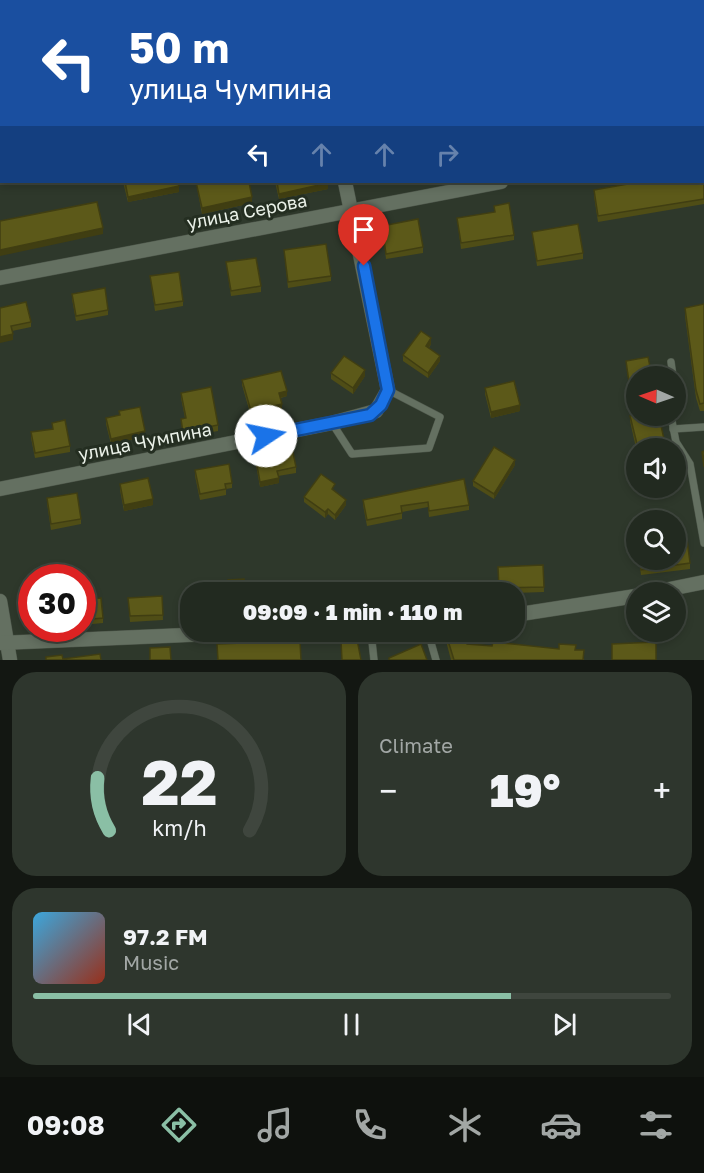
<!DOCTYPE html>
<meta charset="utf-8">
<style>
body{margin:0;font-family:"Golos Text",sans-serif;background:#2e362d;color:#f1f3f6;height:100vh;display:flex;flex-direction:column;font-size:22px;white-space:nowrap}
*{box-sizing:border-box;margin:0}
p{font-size:20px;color:#a2a7a5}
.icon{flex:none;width:33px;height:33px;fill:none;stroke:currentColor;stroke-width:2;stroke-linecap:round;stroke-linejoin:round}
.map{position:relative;height:660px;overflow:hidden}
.sheet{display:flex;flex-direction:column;gap:12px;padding:12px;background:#131712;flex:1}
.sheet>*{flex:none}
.hud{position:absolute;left:0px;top:0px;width:705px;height:183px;box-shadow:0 3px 9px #0003,0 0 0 2px #3f463e;background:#1a4fa0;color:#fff;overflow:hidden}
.needle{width:39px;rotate:272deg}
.buttons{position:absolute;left:626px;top:366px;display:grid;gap:12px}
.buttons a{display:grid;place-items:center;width:60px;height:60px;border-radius:50%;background:#222a20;box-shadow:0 3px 9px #0003,0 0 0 2px #3f463e;font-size:30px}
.speed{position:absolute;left:18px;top:564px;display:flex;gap:12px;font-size:30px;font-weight:700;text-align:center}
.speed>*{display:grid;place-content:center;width:78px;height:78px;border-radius:50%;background:#222a20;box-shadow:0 3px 9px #0003,0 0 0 2px #3f463e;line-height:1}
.speed .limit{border:9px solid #d22;background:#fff;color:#111}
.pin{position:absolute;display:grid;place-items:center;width:51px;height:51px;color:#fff;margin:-62px -26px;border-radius:50% 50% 50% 0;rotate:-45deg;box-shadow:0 0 6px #0007}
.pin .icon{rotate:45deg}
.me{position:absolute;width:66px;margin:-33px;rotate:79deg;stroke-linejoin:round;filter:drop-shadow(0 0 4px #0008)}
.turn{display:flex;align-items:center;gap:21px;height:126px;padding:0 30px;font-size:27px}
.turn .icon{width:78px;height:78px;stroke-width:2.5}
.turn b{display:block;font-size:42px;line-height:51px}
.lanes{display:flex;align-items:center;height:57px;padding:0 30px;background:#0003;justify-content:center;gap:30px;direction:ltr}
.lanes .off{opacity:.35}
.big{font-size:45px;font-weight:800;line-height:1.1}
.sheet .card{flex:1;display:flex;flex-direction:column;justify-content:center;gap:9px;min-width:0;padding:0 21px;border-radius:24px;background:#2e362d}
.sheet .dial{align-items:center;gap:0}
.dial svg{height:156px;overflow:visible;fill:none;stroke:#3f463e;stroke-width:7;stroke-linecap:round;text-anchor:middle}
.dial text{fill:#f1f3f6;stroke:none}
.song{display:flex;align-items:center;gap:18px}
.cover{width:72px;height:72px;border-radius:9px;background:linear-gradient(135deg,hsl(200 70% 55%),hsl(10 70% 35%))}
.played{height:6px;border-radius:3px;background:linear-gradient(90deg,#8abfa5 75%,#3f463e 75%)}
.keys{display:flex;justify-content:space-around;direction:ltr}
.heat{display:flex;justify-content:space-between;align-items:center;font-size:33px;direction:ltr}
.sheet .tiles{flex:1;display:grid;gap:12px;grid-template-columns:1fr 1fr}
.card:last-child{grid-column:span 2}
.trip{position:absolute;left:180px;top:582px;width:345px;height:60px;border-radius:24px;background:#222a20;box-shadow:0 3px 9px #0003,0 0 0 2px #3f463e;font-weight:800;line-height:60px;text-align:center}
.menu{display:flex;height:96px;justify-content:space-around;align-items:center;background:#0e110d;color:#a2a7a5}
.menu .icon{width:42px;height:42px}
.menu .active{color:#8abfa5}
.menu b{font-size:27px;color:#f1f3f6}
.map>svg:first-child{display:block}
</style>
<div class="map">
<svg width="704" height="660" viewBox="0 0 704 660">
<rect width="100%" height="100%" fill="#2e382b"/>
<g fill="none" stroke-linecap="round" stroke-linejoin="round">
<g stroke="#4d564a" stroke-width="8">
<g id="service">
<path d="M671 362 673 376"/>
<path d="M671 416 676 442 690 464 704 543"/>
<path d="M332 423 352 454 429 448 440 417 388 390"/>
<path d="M673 429 704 427"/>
<path d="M371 632 374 660"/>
<path d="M428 632 436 660"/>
</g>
</g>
<g stroke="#4d564a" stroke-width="15">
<g id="minor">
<path d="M312 0 313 2"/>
<path d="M0 278 501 182"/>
<path d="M0 489 332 423 376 411 388 390 345 182"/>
<path d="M655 592 704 582"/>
<path d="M0 601 10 660"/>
<path d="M514 615 636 596"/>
<path d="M0 643 257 632"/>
</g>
</g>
<use href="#service" stroke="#647061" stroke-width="7"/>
<use href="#minor" stroke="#647061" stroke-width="14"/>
</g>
<g fill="#4f4d16">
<path d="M704 169V204L598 222 594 196V190Z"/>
<path d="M123 182H178L179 192 128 202Z"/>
<path d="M196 182H249L252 203 202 214Z"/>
<path d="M275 182H328V189L279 199Z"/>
<path d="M494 206 514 235V240L461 249 457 218 494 212Z"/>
<path d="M382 226 423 247V253L386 259Z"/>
<path d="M532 232 583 253V259L537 266Z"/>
<path d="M284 250 331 276V281L288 288Z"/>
<path d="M226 262 261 286V292L231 296Z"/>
<path d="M150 276 183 301V306L155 311Z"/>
<path d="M72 294 108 310V315L76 321 72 299Z"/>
<path d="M704 304V411H700L696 398 685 316V308Z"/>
<path d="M0 308 31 322V327L12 331 13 340Z"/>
<path d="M431 344 429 348 440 361 428 378 403 361V355Z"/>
<path d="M626 361 636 376V386L629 387Z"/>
<path d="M331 373 365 376 353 394 331 379Z"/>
<path d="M242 380 287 396 281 398 282 409 251 416 242 385Z"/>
<path d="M485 388 520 411 491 418 485 394Z"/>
<path d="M181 393 218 425V431L183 437 181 419 185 418 181 398Z"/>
<path d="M119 411 145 437 111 444 106 424V418L119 415Z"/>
<path d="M630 416 665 448H636L630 421Z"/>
<path d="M52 423 70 446V452L35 458 31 438V432L52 429Z"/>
<path d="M272 452 296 467V473L278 476 279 483 260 487 256 465V460L272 456Z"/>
<path d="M515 465 494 499 473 486V481Z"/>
<path d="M195 470 232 483V488L226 489V495L200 500 195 476Z"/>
<path d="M464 479 469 505V510L429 517 428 507 402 512V519L367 526 363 505V500Z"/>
<path d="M120 484 153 505 124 511 120 490Z"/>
<path d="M335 490 334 491 346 505 335 520 328 514 325 518 304 502V497Z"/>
<path d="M47 498 81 519V524L51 530 47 503Z"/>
<path d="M639 560H675L690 563V569L641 575Z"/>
<path d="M543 565 544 592 514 593V592H499L498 567Z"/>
<path d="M162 596 163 620 130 622 128 598Z"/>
<path d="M82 600 103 618V623L82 625Z"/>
<path d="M446 634 467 644 584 650V660H451L446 641Z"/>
</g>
<g fill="#403e12">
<path d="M328 183V189L279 199V194Z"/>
<path d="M179 186V192L128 202V197Z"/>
<path d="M252 197V203L202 214V208Z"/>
<path d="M103 228V234L0 256V250Z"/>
<path d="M13 334V340L0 343V337Z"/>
<path d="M431 338V344L426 352V346Z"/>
<path d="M440 356V361L428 378V373Z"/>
<path d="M365 370V376L353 394V388Z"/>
<path d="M287 391V396L279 398V393Z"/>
<path d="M282 404V409L251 416V411Z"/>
<path d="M520 405V411L491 418V412Z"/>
<path d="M145 431V437L111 444V439Z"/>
<path d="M665 444V448H647Z"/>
<path d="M515 460V465L494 499V494Z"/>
<path d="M279 478V483L260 487V482Z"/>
<path d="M153 499V505L124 511V505Z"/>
<path d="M346 500V505L335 520V515Z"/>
<path d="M328 509V514L325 518V512Z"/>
</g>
<g fill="#5c5919" stroke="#403e12" stroke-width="1.5">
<rect x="344" y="0" width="27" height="2"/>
<path d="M0 78 2 86V101L0 102Z"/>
<path d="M704 169V199L598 216 594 190 639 182H704Z"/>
<path d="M125 182H178L179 186 128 197Z"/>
<path d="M196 182H249L252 197 202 208Z"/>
<path d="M277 182H328V183L279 194Z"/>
<path d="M97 202 103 228 0 250V221Z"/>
<path d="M509 203 514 235 461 243 457 218 495 212 494 206Z"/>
<path d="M418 219 423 247 386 254 382 226Z"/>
<path d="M578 224 583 253 537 261 532 232Z"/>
<path d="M326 244 331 276 288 282 284 250Z"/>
<path d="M256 258 261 286 231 291 226 262Z"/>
<path d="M179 272 183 301 155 305 150 276Z"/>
<path d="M105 288 108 310 76 316 72 294Z"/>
<path d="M26 302 31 322 11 326 13 334 0 337V308Z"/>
<path d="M704 304V403L700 404 696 390 685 308Z"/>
<path d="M421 331 431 338 426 346 440 356 428 373 403 355Z"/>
<path d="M344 356 365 370 353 388 331 373Z"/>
<path d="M648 357 652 376H636V381L629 382 626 361Z"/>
<path d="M281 371 287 391 279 393 282 404 251 411 242 380Z"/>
<path d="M514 381 520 405 491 412 485 388Z"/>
<path d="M211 387 218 425 183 432 181 419 186 418 181 393Z"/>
<path d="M140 407 145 431 111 439 106 418 120 415 119 411Z"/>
<path d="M636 414V416H659L665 444 647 448H638L630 416Z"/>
<path d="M65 420 70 446 35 453 31 432 53 429 52 423Z"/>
<path d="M494 447 515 460 494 494 473 481Z"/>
<path d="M292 448 296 467 277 471 279 478 260 482 256 460 273 456 272 452Z"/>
<path d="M704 451V467L702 452Z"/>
<path d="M229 464 232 483 225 484 226 489 200 494 195 470Z"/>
<path d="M321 474 335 484 332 489 346 500 335 515 328 509 325 512 304 497Z"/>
<path d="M148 478 153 499 124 505 120 484Z"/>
<path d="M464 479 469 505 429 511 428 502 401 506 402 513 367 520 363 500Z"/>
<path d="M77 493 81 519 51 524 47 498Z"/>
<path d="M687 539 690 563 641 570 640 560H675V541Z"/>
<path d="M543 565 544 587 499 588 498 567Z"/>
<path d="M244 579 245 588 292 583 293 592H229L228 580Z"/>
<path d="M162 596 163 615 130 616 128 598Z"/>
<path d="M101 598 103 618 82 620V600Z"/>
<path d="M450 632H463L467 644 492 646 493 642 559 649V644L576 645 575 650H584L583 660H454L446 634Z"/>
<path d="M357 639 361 660H342L341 641Z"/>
<path d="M300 641 301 660H218L217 644Z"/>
<path d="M656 642V660H612V644Z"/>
<path d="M421 644 427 660H389V658Z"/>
<path d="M170 647 171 660H150V648Z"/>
<path d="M100 654 101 660H46V657L62 655 63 659Z"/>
</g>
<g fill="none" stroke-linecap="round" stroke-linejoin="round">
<g stroke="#114b97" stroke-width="15">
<path id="route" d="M266 436 370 415 381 405 388 390 364 266"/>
</g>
<use href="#route" stroke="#1a73e8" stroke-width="10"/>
</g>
<g text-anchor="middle" stroke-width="6" stroke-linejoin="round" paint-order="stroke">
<g font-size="18" fill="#eaf1e8" stroke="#242e21">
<text transform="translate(247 212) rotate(-11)" y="6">улица Серова</text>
<text transform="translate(145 442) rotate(-11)" y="6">улица Чумпина</text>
</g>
</g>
</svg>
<div class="buttons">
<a><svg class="needle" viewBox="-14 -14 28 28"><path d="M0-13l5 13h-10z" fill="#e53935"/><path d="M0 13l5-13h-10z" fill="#a2a7a5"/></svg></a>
<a><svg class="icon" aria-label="sound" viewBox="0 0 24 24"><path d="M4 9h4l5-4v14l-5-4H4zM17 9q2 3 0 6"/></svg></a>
<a><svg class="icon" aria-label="search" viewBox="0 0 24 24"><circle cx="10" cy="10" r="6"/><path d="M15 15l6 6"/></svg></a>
<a><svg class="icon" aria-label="layers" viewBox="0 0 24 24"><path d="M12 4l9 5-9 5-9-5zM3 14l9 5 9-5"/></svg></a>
</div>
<div class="speed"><div class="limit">30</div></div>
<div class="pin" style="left:364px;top:266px;background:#d93025"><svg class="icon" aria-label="arrive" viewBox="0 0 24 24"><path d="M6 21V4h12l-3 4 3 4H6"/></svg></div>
<svg class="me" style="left:266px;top:436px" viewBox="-20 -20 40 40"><circle r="19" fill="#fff"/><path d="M0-13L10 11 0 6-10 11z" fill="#1a73e8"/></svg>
<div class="trip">09:09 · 1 min · 110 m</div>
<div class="hud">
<div class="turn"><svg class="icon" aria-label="left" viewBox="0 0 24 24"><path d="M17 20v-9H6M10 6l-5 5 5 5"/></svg><div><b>50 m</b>улица Чумпина</div></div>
<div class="lanes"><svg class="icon" aria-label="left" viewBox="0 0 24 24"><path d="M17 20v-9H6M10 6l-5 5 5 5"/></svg><svg class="icon off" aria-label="ahead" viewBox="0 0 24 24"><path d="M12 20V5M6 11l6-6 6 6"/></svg><svg class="icon off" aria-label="ahead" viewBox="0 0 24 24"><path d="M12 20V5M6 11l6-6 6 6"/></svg><svg class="icon off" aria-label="right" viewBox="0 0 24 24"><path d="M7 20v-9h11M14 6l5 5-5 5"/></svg></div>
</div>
</div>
<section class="sheet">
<div class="tiles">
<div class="card dial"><svg viewBox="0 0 100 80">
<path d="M14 69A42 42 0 1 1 86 69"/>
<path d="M14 69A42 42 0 0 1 8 42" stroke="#8abfa5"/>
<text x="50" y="56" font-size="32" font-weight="700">22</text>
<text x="50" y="72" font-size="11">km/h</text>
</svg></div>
<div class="card"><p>Climate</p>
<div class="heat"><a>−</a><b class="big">19°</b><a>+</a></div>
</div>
<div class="card">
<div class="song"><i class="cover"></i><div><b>97.2 FM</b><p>Music</p></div></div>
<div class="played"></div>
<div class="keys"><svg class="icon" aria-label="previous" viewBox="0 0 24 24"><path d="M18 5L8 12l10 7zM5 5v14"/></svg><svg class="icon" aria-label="pause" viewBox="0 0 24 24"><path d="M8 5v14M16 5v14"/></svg><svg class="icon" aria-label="next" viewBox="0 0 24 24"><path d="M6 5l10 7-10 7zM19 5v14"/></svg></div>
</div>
</div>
</section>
<nav class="menu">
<b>09:08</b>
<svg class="icon active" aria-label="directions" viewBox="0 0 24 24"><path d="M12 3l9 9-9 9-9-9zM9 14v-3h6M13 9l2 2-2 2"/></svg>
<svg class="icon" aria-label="music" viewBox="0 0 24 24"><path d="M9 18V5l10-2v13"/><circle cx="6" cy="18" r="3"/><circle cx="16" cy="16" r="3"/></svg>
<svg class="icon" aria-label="phone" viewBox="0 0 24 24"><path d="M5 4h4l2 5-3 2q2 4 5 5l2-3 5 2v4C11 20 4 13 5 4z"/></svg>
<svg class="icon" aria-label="climate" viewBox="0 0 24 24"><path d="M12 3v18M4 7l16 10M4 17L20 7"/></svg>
<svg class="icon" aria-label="car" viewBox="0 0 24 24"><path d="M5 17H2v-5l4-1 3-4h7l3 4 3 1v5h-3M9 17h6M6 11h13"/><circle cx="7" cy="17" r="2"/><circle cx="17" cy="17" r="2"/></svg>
<svg class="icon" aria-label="filters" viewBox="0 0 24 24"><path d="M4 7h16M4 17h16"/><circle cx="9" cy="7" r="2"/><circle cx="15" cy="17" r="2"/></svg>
</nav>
